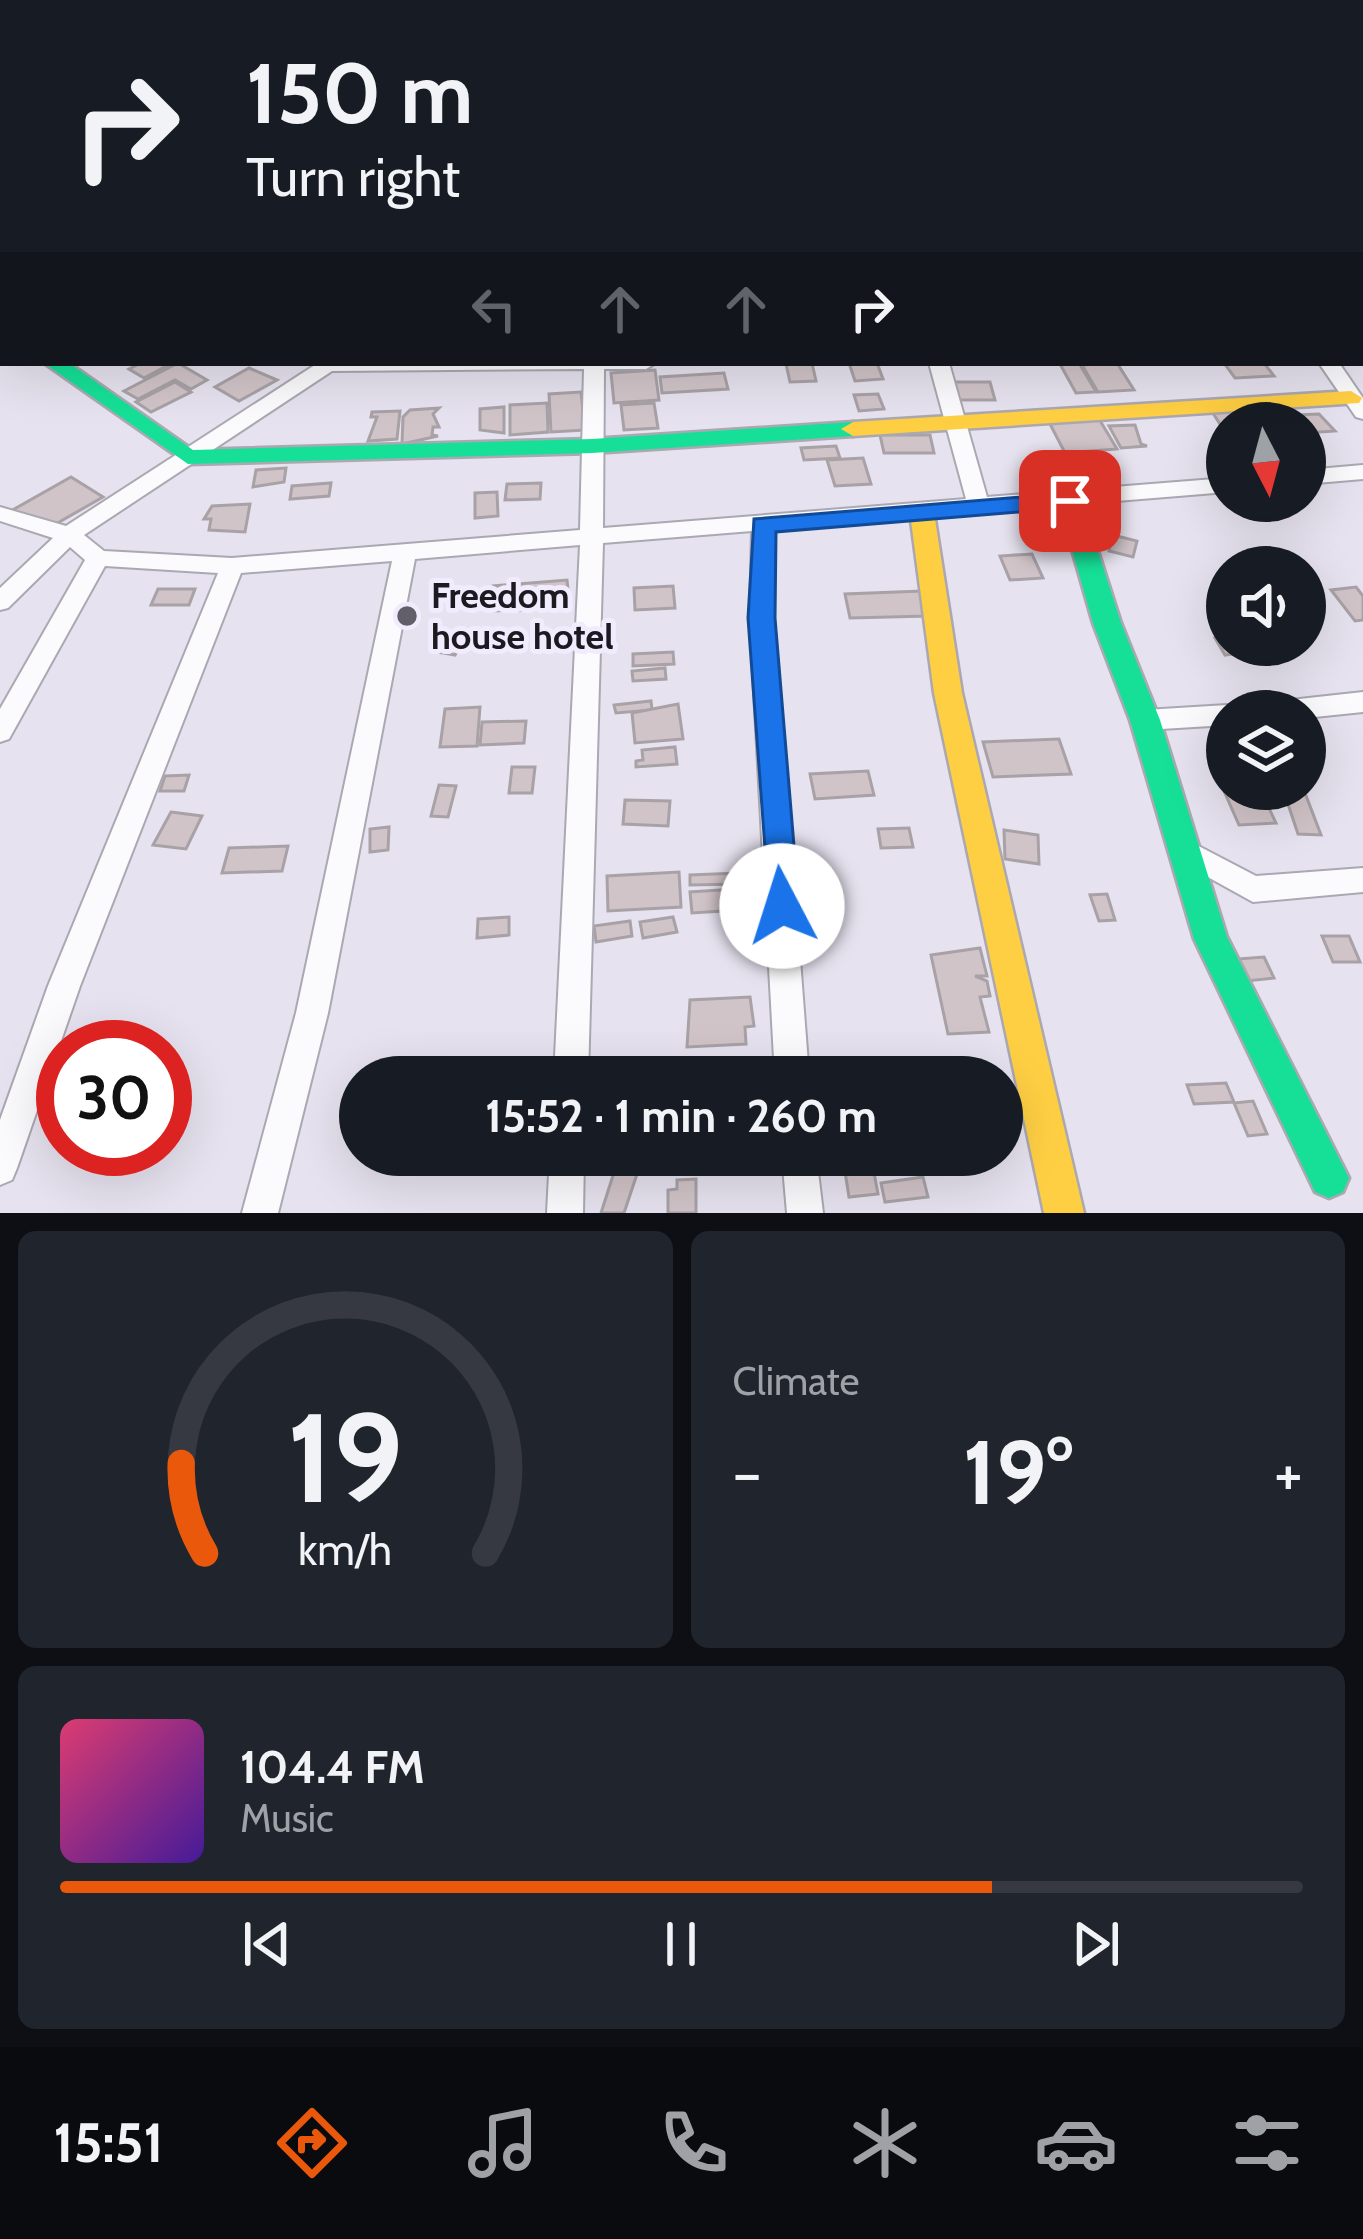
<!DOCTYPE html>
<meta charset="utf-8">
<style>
body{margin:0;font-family:Cabin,sans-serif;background:#20242c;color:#f1f3f6;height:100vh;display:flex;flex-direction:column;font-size:45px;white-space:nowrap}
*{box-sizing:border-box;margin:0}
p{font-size:39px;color:#9ea1a6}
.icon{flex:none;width:66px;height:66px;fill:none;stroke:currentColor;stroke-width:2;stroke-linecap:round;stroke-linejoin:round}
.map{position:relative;height:1213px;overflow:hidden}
.drawer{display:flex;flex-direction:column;gap:18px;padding:18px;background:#0d0f14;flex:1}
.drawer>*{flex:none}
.top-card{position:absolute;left:0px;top:0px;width:1365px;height:366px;box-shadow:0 12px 48px #0002;background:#171b24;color:#f1f3f6;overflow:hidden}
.needle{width:78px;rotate:174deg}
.buttons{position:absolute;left:1206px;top:402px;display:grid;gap:24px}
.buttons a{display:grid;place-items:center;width:120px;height:120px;border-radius:50%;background:#171b24;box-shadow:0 12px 48px #0002;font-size:60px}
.speed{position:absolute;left:36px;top:1020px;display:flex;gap:24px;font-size:60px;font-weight:700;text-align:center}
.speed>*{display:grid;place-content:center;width:156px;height:156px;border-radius:50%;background:#171b24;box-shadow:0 12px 48px #0002;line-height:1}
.speed .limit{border:18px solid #d22;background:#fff;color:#111}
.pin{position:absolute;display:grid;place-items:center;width:102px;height:102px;color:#fff;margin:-51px;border-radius:24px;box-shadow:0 6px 18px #0006}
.me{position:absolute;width:132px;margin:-66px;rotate:355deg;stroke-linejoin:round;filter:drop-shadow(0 0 9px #0008)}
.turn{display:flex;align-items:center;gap:42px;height:252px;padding:0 48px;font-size:54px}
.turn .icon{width:156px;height:156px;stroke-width:2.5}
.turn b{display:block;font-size:84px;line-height:102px}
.lanes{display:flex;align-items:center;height:114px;padding:0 48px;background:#0003;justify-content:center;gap:60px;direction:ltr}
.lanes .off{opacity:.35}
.big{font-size:90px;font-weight:800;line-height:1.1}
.drawer .tile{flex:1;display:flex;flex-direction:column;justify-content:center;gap:18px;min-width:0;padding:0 42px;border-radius:18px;background:#20242c}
.drawer .dial{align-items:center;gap:0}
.dial svg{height:312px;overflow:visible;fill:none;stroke:#363941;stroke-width:7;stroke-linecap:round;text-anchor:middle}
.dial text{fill:#f1f3f6;stroke:none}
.song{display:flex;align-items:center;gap:36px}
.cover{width:144px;height:144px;border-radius:18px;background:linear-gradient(135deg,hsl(340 70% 55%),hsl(260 70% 35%))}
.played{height:12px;border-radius:6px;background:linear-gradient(90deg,#ea580c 75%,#363941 75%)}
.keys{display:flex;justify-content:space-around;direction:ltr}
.heat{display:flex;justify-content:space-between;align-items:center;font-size:66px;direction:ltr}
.drawer .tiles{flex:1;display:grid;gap:18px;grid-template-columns:1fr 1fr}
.tile:last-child{grid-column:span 2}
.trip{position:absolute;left:339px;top:1056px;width:684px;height:120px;border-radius:60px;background:#171b24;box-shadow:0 12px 48px #0002;font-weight:800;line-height:120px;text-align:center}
.tabs{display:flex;height:192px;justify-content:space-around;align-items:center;background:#090b0e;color:#9ea1a6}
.tabs .icon{width:84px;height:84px}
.tabs .active{color:#ea580c}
.tabs b{font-size:54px;color:#f1f3f6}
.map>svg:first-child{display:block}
</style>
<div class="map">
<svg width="1363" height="1213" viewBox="0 0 1363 1213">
<rect width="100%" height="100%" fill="#e6e2ef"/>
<g fill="#d1c4c8" stroke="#a8a2a7" stroke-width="3">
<path d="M141 363H172L144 378 129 369Z"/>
<path d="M178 363 207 380 191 389 175 380 138 399 124 391Z"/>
<path d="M812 363 816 381 790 382 786 364Z"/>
<path d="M849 363H877L883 379 855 381Z"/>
<path d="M1079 363 1096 392 1076 393 1060 364Z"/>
<path d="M1117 363 1134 390 1098 392 1082 365Z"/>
<path d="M1224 363H1264L1274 376 1235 378Z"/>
<path d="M249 368 277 380 239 401 215 387Z"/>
<path d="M655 370 659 400 614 403 611 373Z"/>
<path d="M724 373 728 389 662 393 660 377Z"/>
<path d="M175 382 191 392 151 412 136 402Z"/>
<path d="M954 382H990L995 400H959Z"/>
<path d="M581 392 585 430 551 432 549 394Z"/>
<path d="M878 394 884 409 859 411 854 395Z"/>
<path d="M547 403 548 432 510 435V405Z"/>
<path d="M654 403 658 428 624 430 621 405Z"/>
<path d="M1283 406 1295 423H1227V435L1211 410Z"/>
<path d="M504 407V433L480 430V409Z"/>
<path d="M439 408 433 414 439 427H433L432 435 438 436 402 444 403 417 410 410Z"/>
<path d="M400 411 397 439 368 441 377 417H371L372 412Z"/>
<path d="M1319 414 1335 431 1306 433 1305 423 1293 415Z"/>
<path d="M1099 419 1117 449 1065 453 1049 422Z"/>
<path d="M1135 425 1141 444 1147 446 1121 448 1109 426Z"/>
<path d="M880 435H930L934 453H884Z"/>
<path d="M836 446 840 458 804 460 801 448Z"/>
<path d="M1096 453 1105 470 1114 480 1082 482 1068 455Z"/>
<path d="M863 458 871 484 835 486 827 460Z"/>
<path d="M286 468 284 482 253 487 256 470Z"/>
<path d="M71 477 103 497 40 533 9 512Z"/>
<path d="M331 483 329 496 290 499 292 486Z"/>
<path d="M541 483 540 499 505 500 507 484Z"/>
<path d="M497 492 498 516 475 518V493Z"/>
<path d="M250 504 245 532 209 530 211 519H204L212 506Z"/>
<path d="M1061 532 1069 548 1042 550 1034 534Z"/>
<path d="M1113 535 1137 541 1133 557 1109 551Z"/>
<path d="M1032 554 1043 578 1010 580 1000 556Z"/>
<path d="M567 580 570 608 492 611 493 586Z"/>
<path d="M673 586 675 608 635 610 634 588Z"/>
<path d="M1356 587 1363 596V620L1355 621 1331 590Z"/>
<path d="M158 589H195L189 605H151Z"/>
<path d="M922 591 928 616 850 618 845 594Z"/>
<path d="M448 634 465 638 455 655 437 652Z"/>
<path d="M1227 637V645H1257L1260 650 1225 655 1215 638Z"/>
<path d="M673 652 674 664 633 666V654Z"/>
<path d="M665 668 666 679 633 681 632 671Z"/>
<path d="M651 701 652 710 616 713 614 705Z"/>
<path d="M678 704 683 739 635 743 632 713Z"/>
<path d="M480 707 477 746 440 747 445 709Z"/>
<path d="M526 721 524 743 480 745 482 722Z"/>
<path d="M1059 739 1071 774 993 777 983 742Z"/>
<path d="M675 747 677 764 636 767V761L643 760 642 750Z"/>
<path d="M512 767H535L532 793H509Z"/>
<path d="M868 771 874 795 815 799 810 774Z"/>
<path d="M189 775 184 791H160L165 776Z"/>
<path d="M439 785 456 786 448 817 431 816Z"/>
<path d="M1260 789 1276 823 1239 825 1224 791Z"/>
<path d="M1284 792 1305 793 1321 835 1298 834Z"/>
<path d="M625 800 670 801 668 826 623 824Z"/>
<path d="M171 812 202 816 186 849 153 845Z"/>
<path d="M389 827 388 850 370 852V829Z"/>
<path d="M909 828 913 847 881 848 878 829Z"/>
<path d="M1004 830 1038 835 1039 864 1005 859Z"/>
<path d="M288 846 282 871 222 873 229 848Z"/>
<path d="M679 872 681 907 608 911 607 876Z"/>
<path d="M739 873 740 884 690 885V875Z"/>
<path d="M735 889 738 910 692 913 690 892Z"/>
<path d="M1107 894 1115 920 1099 921 1090 895Z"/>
<path d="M509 917V935L477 938 478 919Z"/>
<path d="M673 917 677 932 643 938 640 922Z"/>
<path d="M630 921 632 936 596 942 594 926Z"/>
<path d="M1322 936H1349L1360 962H1333Z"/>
<path d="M980 948 987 976H975L987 981 990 996 980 997 989 1032 948 1034 931 955Z"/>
<path d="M1264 957 1274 978 1247 981 1237 959Z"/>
<path d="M750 997 754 1026 745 1027 746 1044 687 1047 690 1000Z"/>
<path d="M1226 1083 1234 1102 1194 1104 1187 1085Z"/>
<path d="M1253 1101 1267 1134 1248 1136 1234 1103Z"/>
<path d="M871 1157 878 1194 849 1197 843 1159Z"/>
<path d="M617 1163 639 1168 624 1213H601Z"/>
<path d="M923 1177 928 1197 885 1202 881 1183Z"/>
<path d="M696 1179V1213H668V1190L677 1189V1180Z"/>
</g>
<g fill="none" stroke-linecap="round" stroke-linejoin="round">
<g stroke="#aba8b2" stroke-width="4">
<g id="street">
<path d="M218 0H236L239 3H221Z"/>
<path d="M409 0H428L431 3H412Z"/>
<path d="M621 0H642L645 3H624Z"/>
<path d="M834 0H846L847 3H835Z"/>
<path d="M965 0H1061L962 3Z"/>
<path d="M1091 0H1103L1105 3H1093Z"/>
<path d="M1175 0H1188L1190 3H1177Z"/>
<path d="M1266 0H1279L1281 3H1268Z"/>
<path d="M0 73 3 74V82L0 81Z"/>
<rect x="1362" y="98" width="1" height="9"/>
<rect x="1362" y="220" width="1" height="11"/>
<rect x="1362" y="245" width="1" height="10"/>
<path d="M0 311 3 312V325L0 324Z"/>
<path d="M318 363H656L646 369H604L603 528 966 499 929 363H949L987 497 1227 478V492L774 529V618L809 1077H775L750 618 752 531 603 543 588 1077H554L580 545 415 559 328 1013 278 1213H242L296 1013 392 561 241 573 80 986 17 1168 12 1180 0 1185V1120L48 986 218 573 105 566 9 739 0 742V709L85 560 70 547 8 608 0 610V588L53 538 0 521V507L66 526ZM584 369 580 530 232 558 104 551 84 535 332 371Z"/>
<path d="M1319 363H1339L1363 398V419L1356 417Z"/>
<path d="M1363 465V479L1305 484V470Z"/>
<path d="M1363 692V712L1305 718V711H1268L1272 704 1281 701Z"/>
<path d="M1227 705 1238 711H1227V725L1145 730 1136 727 1132 720 1136 713 1145 710Z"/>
<path d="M1187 840 1256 876 1363 868V892L1253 902 1177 860 1173 852 1177 844Z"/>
<path d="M550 1155H584L583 1213H547Z"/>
<path d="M782 1155H816L823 1213H787Z"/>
</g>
</g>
<g stroke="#aba8b2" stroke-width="5">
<g id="fast">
<path d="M44 363H69L193 450 592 439 853 422 865 429 853 436 592 453 188 464Z"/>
<path d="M1070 493 1082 501 1121 623 1160 720 1227 937 1349 1178 1343 1192 1329 1198 1315 1192 1194 939 1130 720 1093 623 1058 501Z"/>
</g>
</g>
<g stroke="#aba8b2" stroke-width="5">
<g id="slow">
<path d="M1351 391 1362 398 1359 403 853 436 841 429 853 422Z"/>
<path d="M922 505 934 513 962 693 1084 1213H1044L934 693 910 513Z"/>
</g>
</g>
<g stroke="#aba8b2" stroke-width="5">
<rect id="jam" x="1362" y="60" width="1" height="10"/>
</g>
<use href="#street" fill="#fbfbfd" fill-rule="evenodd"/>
<use href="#fast" fill="#16e098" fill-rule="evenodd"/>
<use href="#slow" fill="#ffcf43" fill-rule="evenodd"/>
<use href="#jam" fill="#f24e42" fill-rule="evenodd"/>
</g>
<path fill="#1a73e8" stroke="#114b97" stroke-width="3" d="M1070 493 1082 501 1079 507 776 532 775 618 799 906 794 916 782 921 770 916 748 618 754 519Z"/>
<circle fill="#635f69" stroke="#f1ebfe" stroke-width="4.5" cx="407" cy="616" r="12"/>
<g text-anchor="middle" stroke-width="10" stroke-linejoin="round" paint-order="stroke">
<g font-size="36" font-weight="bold" fill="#1c1921" stroke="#f1ebfe" text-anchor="start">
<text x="431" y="608">Freedom<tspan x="431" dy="41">house hotel</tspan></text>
</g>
</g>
</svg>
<div class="buttons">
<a><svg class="needle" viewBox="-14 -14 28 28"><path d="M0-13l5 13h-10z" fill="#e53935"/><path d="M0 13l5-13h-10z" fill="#9ea1a6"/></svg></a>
<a><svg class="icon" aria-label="sound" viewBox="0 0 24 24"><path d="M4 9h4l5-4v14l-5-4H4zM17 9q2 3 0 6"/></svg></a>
<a><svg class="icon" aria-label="layers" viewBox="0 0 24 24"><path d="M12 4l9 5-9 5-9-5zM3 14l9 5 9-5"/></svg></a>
</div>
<div class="speed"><div class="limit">30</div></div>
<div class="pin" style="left:1070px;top:501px;background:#d93025"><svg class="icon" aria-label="arrive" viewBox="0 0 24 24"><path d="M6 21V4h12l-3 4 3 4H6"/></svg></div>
<svg class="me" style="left:782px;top:906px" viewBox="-20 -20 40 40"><circle r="19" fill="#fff"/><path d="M0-13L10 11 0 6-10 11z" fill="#1a73e8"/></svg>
<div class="trip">15:52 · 1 min · 260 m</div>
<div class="top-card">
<div class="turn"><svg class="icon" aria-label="right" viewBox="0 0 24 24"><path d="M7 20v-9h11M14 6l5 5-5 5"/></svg><div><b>150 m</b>Turn right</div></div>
<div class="lanes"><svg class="icon off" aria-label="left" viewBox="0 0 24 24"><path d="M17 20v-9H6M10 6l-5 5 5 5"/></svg><svg class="icon off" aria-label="ahead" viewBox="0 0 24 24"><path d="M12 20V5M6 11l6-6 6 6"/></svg><svg class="icon off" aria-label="ahead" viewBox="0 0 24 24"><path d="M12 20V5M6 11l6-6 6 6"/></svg><svg class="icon" aria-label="right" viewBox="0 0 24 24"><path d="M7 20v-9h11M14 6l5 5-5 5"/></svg></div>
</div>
</div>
<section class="drawer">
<div class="tiles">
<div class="tile dial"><svg viewBox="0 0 100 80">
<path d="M14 69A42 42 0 1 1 86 69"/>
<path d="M14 69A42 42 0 0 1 8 46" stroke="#ea580c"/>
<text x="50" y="56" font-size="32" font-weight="700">19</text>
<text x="50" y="72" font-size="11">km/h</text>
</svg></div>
<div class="tile"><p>Climate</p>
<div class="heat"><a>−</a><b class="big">19°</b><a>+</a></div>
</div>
<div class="tile">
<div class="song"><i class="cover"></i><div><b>104.4 FM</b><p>Music</p></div></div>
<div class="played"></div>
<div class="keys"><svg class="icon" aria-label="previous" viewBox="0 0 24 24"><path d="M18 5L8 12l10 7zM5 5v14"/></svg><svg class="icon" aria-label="pause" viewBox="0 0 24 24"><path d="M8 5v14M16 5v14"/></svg><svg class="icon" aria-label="next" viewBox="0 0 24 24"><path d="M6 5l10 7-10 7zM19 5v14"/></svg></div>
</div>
</div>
</section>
<nav class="tabs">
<b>15:51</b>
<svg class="icon active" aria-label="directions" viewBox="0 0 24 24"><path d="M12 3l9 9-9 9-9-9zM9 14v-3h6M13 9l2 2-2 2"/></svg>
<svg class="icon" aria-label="music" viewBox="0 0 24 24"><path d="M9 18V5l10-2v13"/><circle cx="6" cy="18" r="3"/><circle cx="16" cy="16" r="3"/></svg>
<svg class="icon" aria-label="phone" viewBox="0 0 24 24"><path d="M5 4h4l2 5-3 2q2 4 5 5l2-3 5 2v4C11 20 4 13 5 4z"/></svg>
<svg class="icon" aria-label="climate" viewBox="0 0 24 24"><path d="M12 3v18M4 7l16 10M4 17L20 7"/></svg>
<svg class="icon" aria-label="car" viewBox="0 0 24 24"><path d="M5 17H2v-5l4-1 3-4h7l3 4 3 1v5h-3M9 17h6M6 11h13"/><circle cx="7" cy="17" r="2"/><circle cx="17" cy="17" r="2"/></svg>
<svg class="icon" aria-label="filters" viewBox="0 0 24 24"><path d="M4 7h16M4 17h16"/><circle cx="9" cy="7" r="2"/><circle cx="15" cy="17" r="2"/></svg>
</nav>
